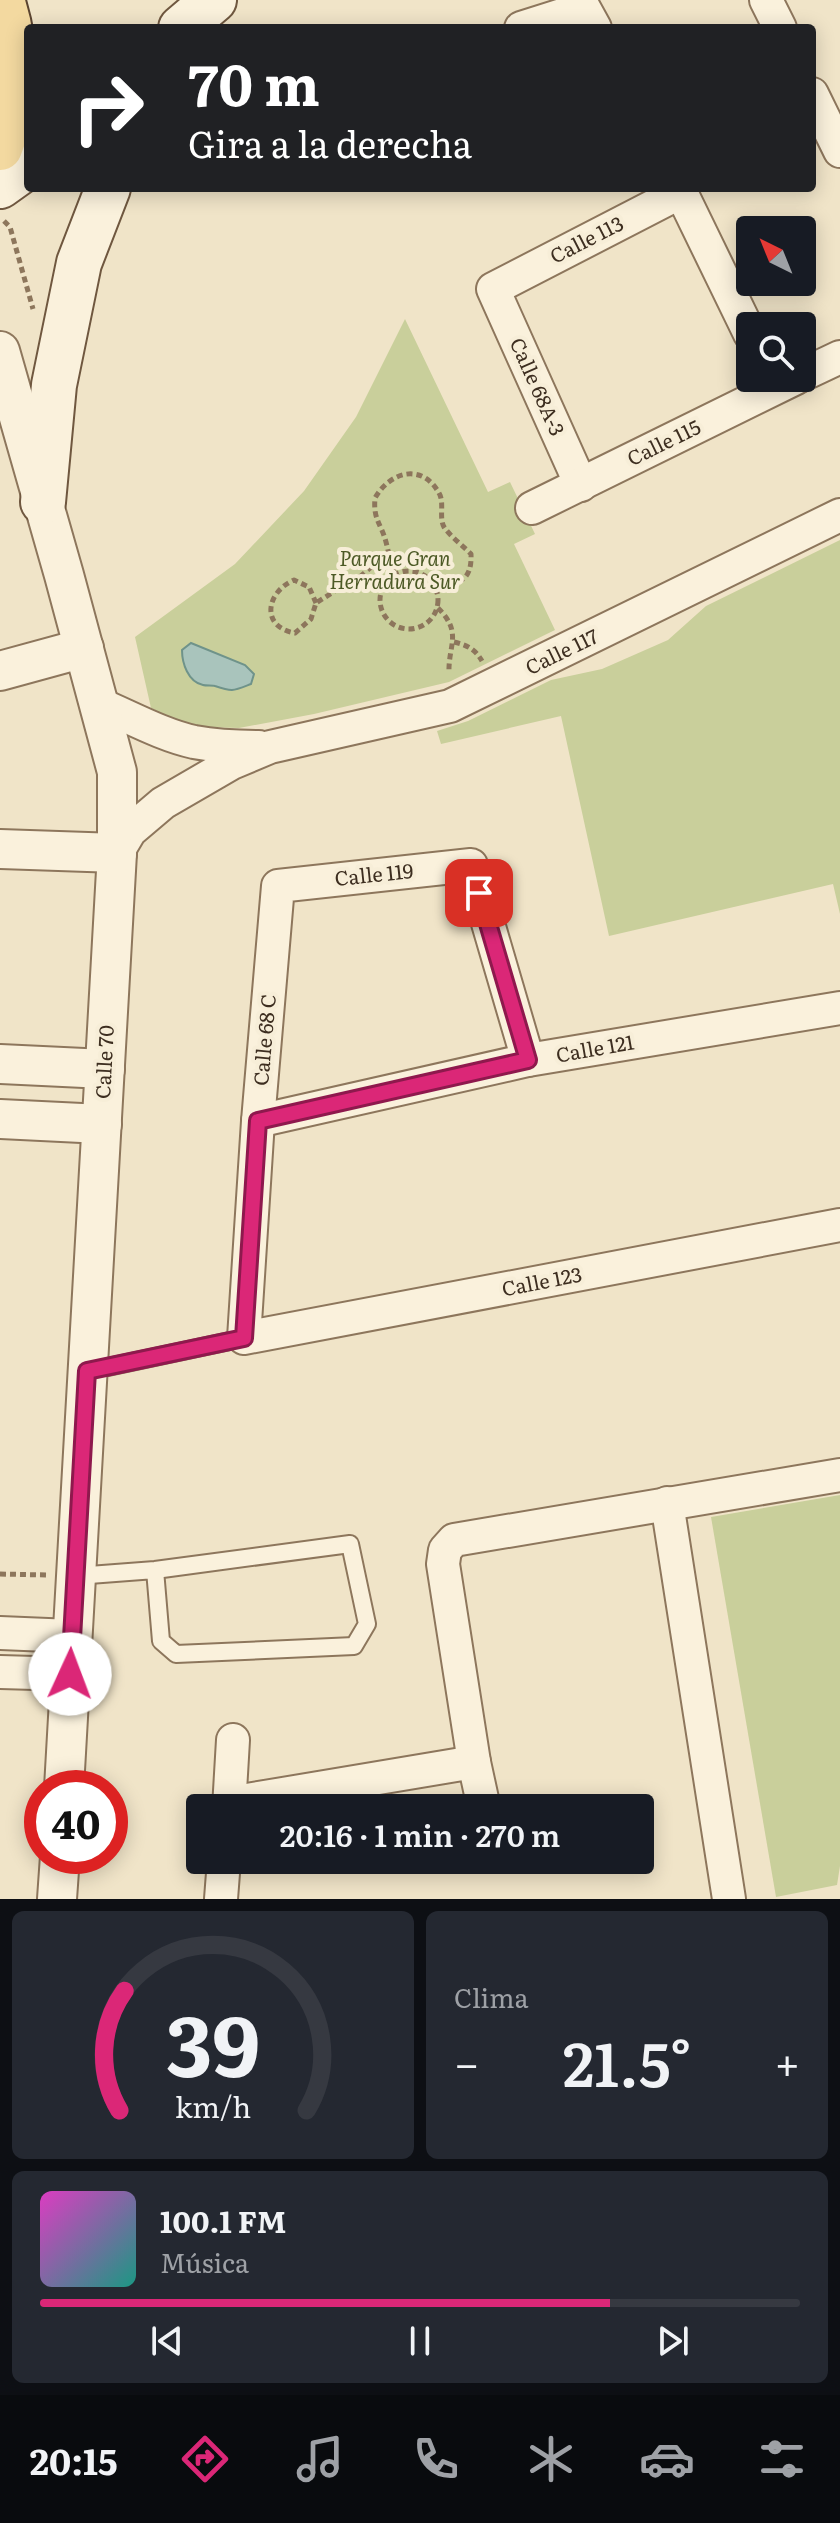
<!DOCTYPE html>
<html lang="es">
<meta charset="utf-8">
<style>
body{margin:0;font-family:Literata,serif;background:#242831;color:#f1f3f6;height:100vh;display:flex;flex-direction:column;font-size:30px;white-space:nowrap}
*{box-sizing:border-box;margin:0}
p{font-size:26px;color:#9ea1a6}
.icon{flex:none;width:44px;height:44px;fill:none;stroke:currentColor;stroke-width:2;stroke-linecap:round;stroke-linejoin:round}
.map{position:relative;height:1899px;overflow:hidden}
.details{display:flex;flex-direction:column;gap:12px;padding:12px;background:#0d0f14;flex:1}
.details>*{flex:none}
.hud{position:absolute;left:24px;top:24px;width:792px;height:168px;border-radius:8px;box-shadow:0 4px 20px #0003;background:#202124;color:#fff;overflow:hidden}
.needle{width:52px;rotate:317deg}
.fabs{position:absolute;left:736px;top:216px;display:grid;gap:16px}
.fabs a{display:grid;place-items:center;width:80px;height:80px;border-radius:8px;background:#171b24;box-shadow:0 4px 20px #0003;font-size:40px}
.speed{position:absolute;left:24px;top:1770px;display:flex;gap:16px;font-size:40px;font-weight:700;text-align:center}
.speed>*{display:grid;place-content:center;width:104px;height:104px;border-radius:50%;background:#171b24;box-shadow:0 4px 20px #0003;line-height:1}
.speed .limit{border:12px solid #d22;background:#fff;color:#111}
.pin{position:absolute;display:grid;place-items:center;width:68px;height:68px;color:#fff;margin:-34px;border-radius:16px;box-shadow:0 4px 12px #0006}
.me{position:absolute;width:88px;margin:-44px;rotate:2deg;stroke-linejoin:round;filter:drop-shadow(0 0 6px #0008)}
.turn{display:flex;align-items:center;gap:28px;height:168px;padding:0 32px;font-size:36px}
.turn .icon{width:104px;height:104px;stroke-width:2.5}
.turn b{display:block;font-size:56px;line-height:68px}
.big{font-size:60px;font-weight:600;line-height:1.1}
.details .widget{flex:1;display:flex;flex-direction:column;justify-content:center;gap:12px;min-width:0;padding:0 28px;border-radius:12px;background:#242831}
.details .dial{align-items:center;gap:0}
.dial svg{height:208px;overflow:visible;fill:none;stroke:#363941;stroke-width:7;stroke-linecap:round;text-anchor:middle}
.dial text{fill:#f1f3f6;stroke:none}
.song{display:flex;align-items:center;gap:24px}
.cover{width:96px;height:96px;border-radius:12px;background:linear-gradient(135deg,hsl(310 70% 55%),hsl(170 70% 35%))}
.played{height:8px;border-radius:4px;background:linear-gradient(90deg,#db2777 75%,#363941 75%)}
.keys{display:flex;justify-content:space-around;direction:ltr}
.heat{display:flex;justify-content:space-between;align-items:center;font-size:44px;direction:ltr}
.details .tiles{flex:1;display:grid;gap:12px;grid-template-columns:1fr 1fr}
.widget:last-child{grid-column:span 2}
.trip{position:absolute;left:186px;top:1794px;width:468px;height:80px;border-radius:8px;background:#171b24;box-shadow:0 4px 20px #0003;font-weight:600;line-height:80px;text-align:center}
.menu{display:flex;height:128px;justify-content:space-around;align-items:center;background:#090b0e;color:#9ea1a6}
.menu .icon{width:56px;height:56px}
.menu .selected{color:#db2777}
.menu b{font-size:36px;color:#f1f3f6}
.map>svg:first-child{display:block}
</style>
<div class="map">
<svg width="840" height="1899" viewBox="0 0 840 1899">
<rect width="100%" height="100%" fill="#f0e4c8"/>
<g fill="#c9cf9b">
<path d="M405 319 488 492 510 482 535 534 514 544 555 630 449 682 314 714 239 728 203 727 179 722 151 708 135 637 235 564 304 491 356 417Z"/>
<path d="M840 540V914L833 884 609 936 561 716 441 744 437 731 468 721 551 680 602 669 668 640 706 606Z"/>
<path d="M840 1495V1866L837 1885 776 1897 711 1517Z"/>
</g>
<path fill="#a9c4bc" stroke="#6f938a" stroke-width="2" d="M191 643 245 665 254 674 251 684C233 691 233 692 215 686 213 685 206 686 203 685 188 682 182 663 182 650Z"/>
<g fill="none" stroke-linecap="round" stroke-linejoin="round">
<g stroke="#8d765c" stroke-width="20">
<g id="service">
<path d="M89 1371 244 1338"/>
<path d="M76 1576 155 1570 350 1544 367 1624 354 1646 176 1654 161 1641 155 1570"/>
</g>
</g>
<g stroke="#8d765c" stroke-width="36">
<g id="minor">
<path d="M766 0 780 28"/>
<path d="M521 28 584 8 595 28"/>
<path d="M812 94 840 151"/>
<path d="M679 188 750 334"/>
<path d="M802 375 840 357"/>
<path d="M581 485 493 289 681 192"/>
<path d="M532 508 796 378"/>
<path d="M99 704C130 717 162 735 194 742 216 746 237 747 259 747"/>
<path d="M117 853 130 831 163 803 232 763 270 747 450 706 840 515"/>
<path d="M528 1060 471 865 278 886 258 1121 244 1338 840 1225"/>
<path d="M258 1121 528 1060 840 1008"/>
<path d="M667 1503 729 1899"/>
<path d="M0 1633 72 1636"/>
<path d="M0 1672 70 1674"/>
<path d="M229 1803 474 1762"/>
<path d="M229 1808 233 1740"/>
<path d="M484 1808 474 1762 443 1564 445 1550 454 1540 840 1475"/>
<path d="M221 1899 224 1860"/>
</g>
</g>
<g stroke="#8d765c" stroke-width="42">
<g id="tertiary">
<path d="M0 351 64 575 117 772V853L64 1788"/>
<path d="M0 671 84 648"/>
<path d="M0 849 117 853"/>
<path d="M0 1064 105 1069"/>
<path d="M0 1119 102 1124"/>
<path d="M57 1899 60 1856"/>
</g>
</g>
<g stroke="#6f573f" stroke-width="48">
<g id="secondary">
<path d="M181 28 214 0"/>
<path d="M0 186 28 166"/>
<path d="M43 502 54 385 79 263 108 188"/>
</g>
</g>
<g stroke="#5b4430" stroke-width="48">
<path id="primary" d="M0 148C18 102 18 47 2 0"/>
</g>
<g stroke="#8d765c" stroke-width="5" stroke-dasharray="6 4" stroke-linecap="butt">
<path d="M4 221 10 227 33 309"/>
<circle cx="409" cy="600" r="29"/>
<path d="M395 574C390 563 389 553 386 542 381 523 373 520 375 498 391 470 424 463 440 495 444 505 439 518 444 527 450 536 463 546 471 554 472 582 459 582 436 589"/>
<path d="M316 603 309 587 294 580C266 592 260 627 295 633L311 619 316 603 338 589 354 582 370 568 388 560"/>
<path d="M438 608C463 633 448 645 449 673"/>
<path d="M454 642C467 645 475 649 482 661"/>
<path d="M0 1574 47 1575"/>
</g>
<use href="#service" stroke="#faf1dc" stroke-width="16"/>
<use href="#minor" stroke="#faf1dc" stroke-width="32"/>
<use href="#tertiary" stroke="#faf1dc" stroke-width="38"/>
<use href="#secondary" stroke="#faf1dc" stroke-width="44"/>
<use href="#primary" stroke="#f3d9a0" stroke-width="44"/>
</g>
<g fill="none" stroke-linecap="round" stroke-linejoin="round">
<g stroke="#8e194d" stroke-width="20">
<path id="route" d="M70 1674 87 1371 244 1338 258 1121 528 1060 479 893"/>
</g>
<use href="#route" stroke="#db2777" stroke-width="14"/>
</g>
<g text-anchor="middle" stroke-width="8" stroke-linejoin="round" paint-order="stroke">
<g font-size="20" fill="#3d2e20" stroke="#f7eed8">
<text transform="translate(587 240) rotate(-27)" y="7">Calle 113</text>
<text transform="translate(537 387) rotate(66)" y="7">Calle 68A-3</text>
<text transform="translate(664 443) rotate(-26)" y="7">Calle 115</text>
<text transform="translate(562 652) rotate(-26)" y="7">Calle 117</text>
<text transform="translate(374 875) rotate(-6)" y="7">Calle 119</text>
<text transform="translate(265 1040) rotate(-85)" y="7">Calle 68 C</text>
<text transform="translate(595 1049) rotate(-10)" y="7">Calle 121</text>
<text transform="translate(105 1062) rotate(-87)" y="7">Calle 70</text>
<text transform="translate(542 1282) rotate(-11)" y="7">Calle 123</text>
</g>
<g font-size="20" font-style="italic" fill="#4d5a26" stroke="#f7eed8">
<text x="395" y="566">Parque Gran<tspan x="395" dy="23">Herradura Sur</tspan></text>
</g>
</g>
</svg>
<div class="fabs">
<a><svg class="needle" viewBox="-14 -14 28 28"><path d="M0-13l5 13h-10z" fill="#e53935"/><path d="M0 13l5-13h-10z" fill="#9ea1a6"/></svg></a>
<a><svg class="icon" aria-label="search" viewBox="0 0 24 24"><circle cx="10" cy="10" r="6"/><path d="M15 15l6 6"/></svg></a>
</div>
<div class="speed"><div class="limit">40</div></div>
<div class="pin" style="left:479px;top:893px;background:#d93025"><svg class="icon" aria-label="arrive" viewBox="0 0 24 24"><path d="M6 21V4h12l-3 4 3 4H6"/></svg></div>
<svg class="me" style="left:70px;top:1674px" viewBox="-20 -20 40 40"><circle r="19" fill="#fff"/><path d="M0-13L10 11 0 6-10 11z" fill="#db2777"/></svg>
<div class="trip">20:16 · 1 min · 270 m</div>
<div class="hud">
<div class="turn"><svg class="icon" aria-label="right" viewBox="0 0 24 24"><path d="M7 20v-9h11M14 6l5 5-5 5"/></svg><div><b>70 m</b>Gira a la derecha</div></div>
</div>
</div>
<section class="details">
<div class="tiles">
<div class="widget dial"><svg viewBox="0 0 100 80">
<path d="M14 69A42 42 0 1 1 86 69"/>
<path d="M14 69A42 42 0 0 1 16 23" stroke="#db2777"/>
<text x="50" y="56" font-size="32" font-weight="700">39</text>
<text x="50" y="72" font-size="11">km/h</text>
</svg></div>
<div class="widget"><p>Clima</p>
<div class="heat"><a>−</a><b class="big">21.5°</b><a>+</a></div>
</div>
<div class="widget">
<div class="song"><i class="cover"></i><div><b>100.1 FM</b><p>Música</p></div></div>
<div class="played"></div>
<div class="keys"><svg class="icon" aria-label="previous" viewBox="0 0 24 24"><path d="M18 5L8 12l10 7zM5 5v14"/></svg><svg class="icon" aria-label="pause" viewBox="0 0 24 24"><path d="M8 5v14M16 5v14"/></svg><svg class="icon" aria-label="next" viewBox="0 0 24 24"><path d="M6 5l10 7-10 7zM19 5v14"/></svg></div>
</div>
</div>
</section>
<nav class="menu">
<b>20:15</b>
<svg class="icon selected" aria-label="directions" viewBox="0 0 24 24"><path d="M12 3l9 9-9 9-9-9zM9 14v-3h6M13 9l2 2-2 2"/></svg>
<svg class="icon" aria-label="music" viewBox="0 0 24 24"><path d="M9 18V5l10-2v13"/><circle cx="6" cy="18" r="3"/><circle cx="16" cy="16" r="3"/></svg>
<svg class="icon" aria-label="phone" viewBox="0 0 24 24"><path d="M5 4h4l2 5-3 2q2 4 5 5l2-3 5 2v4C11 20 4 13 5 4z"/></svg>
<svg class="icon" aria-label="climate" viewBox="0 0 24 24"><path d="M12 3v18M4 7l16 10M4 17L20 7"/></svg>
<svg class="icon" aria-label="car" viewBox="0 0 24 24"><path d="M5 17H2v-5l4-1 3-4h7l3 4 3 1v5h-3M9 17h6M6 11h13"/><circle cx="7" cy="17" r="2"/><circle cx="17" cy="17" r="2"/></svg>
<svg class="icon" aria-label="filters" viewBox="0 0 24 24"><path d="M4 7h16M4 17h16"/><circle cx="9" cy="7" r="2"/><circle cx="15" cy="17" r="2"/></svg>
</nav>
